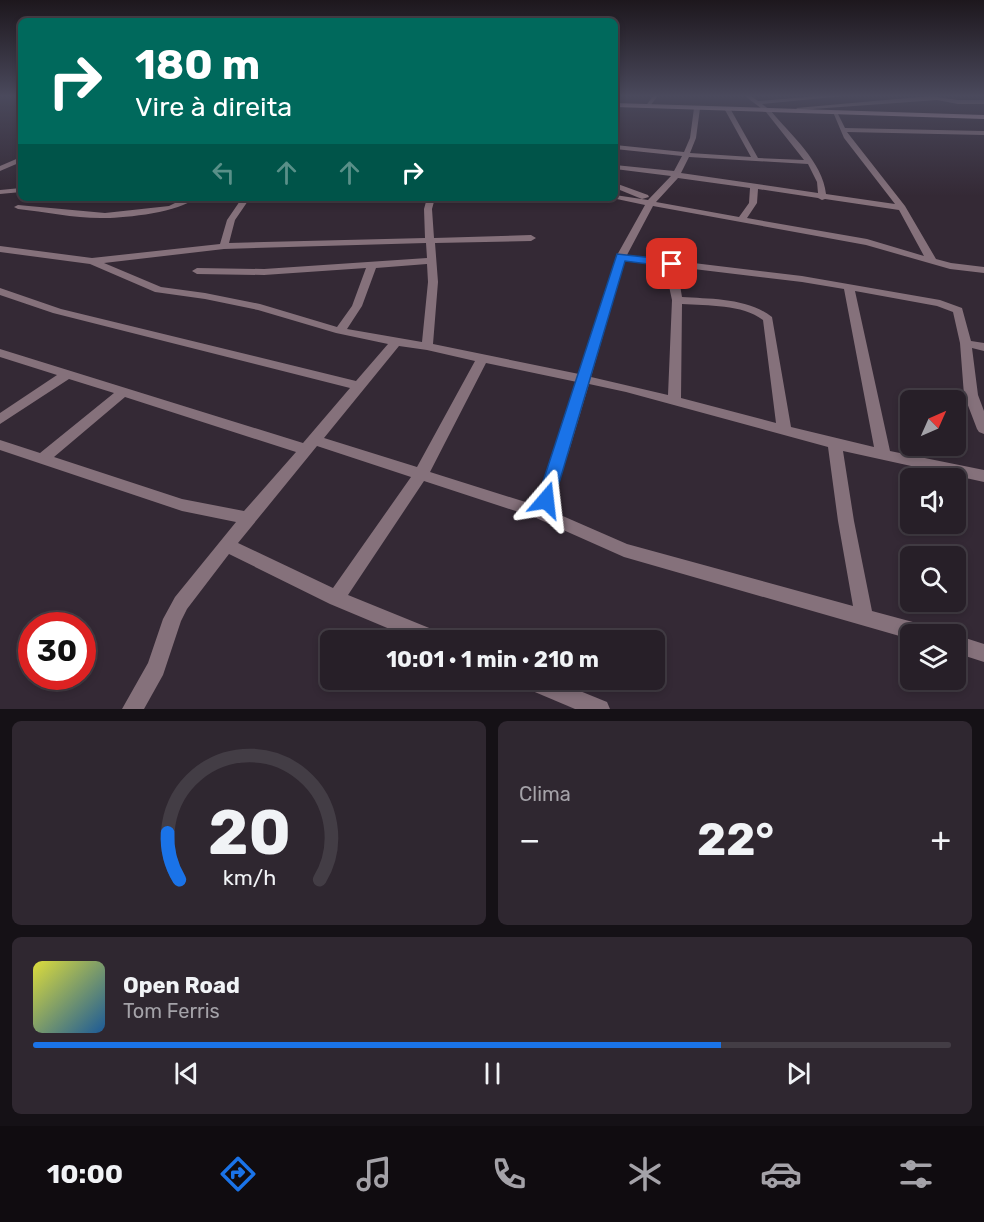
<!DOCTYPE html>
<html lang="pt">
<meta charset="utf-8">
<style>
body{margin:0;font-family:Rubik,sans-serif;background:#2f2730;color:#f1f3f6;height:100vh;display:flex;flex-direction:column;font-size:22px;white-space:nowrap}
*{box-sizing:border-box;margin:0}
p{font-size:20px;color:#a4a2a8}
.icon{flex:none;width:33px;height:33px;fill:none;stroke:currentColor;stroke-width:2;stroke-linecap:round;stroke-linejoin:round}
.map{position:relative;height:709px;overflow:hidden}
.details{display:flex;flex-direction:column;gap:12px;padding:12px;background:#151116;flex:1}
.details>*{flex:none}
.banner{position:absolute;left:18px;top:18px;width:600px;height:183px;border-radius:9px;box-shadow:0 3px 9px #0003,0 0 0 2px #433d45;background:#00695c;color:#fff;overflow:hidden}
.needle{width:39px;rotate:45deg}
.buttons{position:absolute;left:900px;top:390px;display:grid;gap:12px}
.buttons a{display:grid;place-items:center;width:66px;height:66px;border-radius:9px;background:#271f28;box-shadow:0 3px 9px #0003,0 0 0 2px #433d45;font-size:30px}
.speed{position:absolute;left:18px;top:612px;display:flex;gap:12px;font-size:30px;font-weight:700;text-align:center}
.speed>*{display:grid;place-content:center;width:78px;height:78px;border-radius:50%;background:#271f28;box-shadow:0 3px 9px #0003,0 0 0 2px #433d45;line-height:1}
.speed .limit{border:9px solid #d22;background:#fff;color:#111}
.pin{position:absolute;display:grid;place-items:center;width:51px;height:51px;color:#fff;margin:-26px;border-radius:12px;box-shadow:0 3px 9px #0006}
.me{position:absolute;width:66px;margin:-33px;rotate:17deg;stroke-linejoin:round;filter:drop-shadow(0 0 4px #0008)}
.turn{display:flex;align-items:center;gap:21px;height:126px;padding:0 18px;font-size:27px}
.turn .icon{width:78px;height:78px;stroke-width:2.5}
.turn b{display:block;font-size:42px;line-height:51px}
.lanes{display:flex;align-items:center;height:57px;padding:0 18px;background:#0003;justify-content:center;gap:30px;direction:ltr}
.lanes .off{opacity:.35}
.big{font-size:45px;font-weight:700;line-height:1.1}
.details .widget{flex:1;display:flex;flex-direction:column;justify-content:center;gap:9px;min-width:0;padding:0 21px;border-radius:9px;background:#2f2730}
.details .dial{align-items:center;gap:0}
.dial svg{height:156px;overflow:visible;fill:none;stroke:#433d45;stroke-width:7;stroke-linecap:round;text-anchor:middle}
.dial text{fill:#f1f3f6;stroke:none}
.song{display:flex;align-items:center;gap:18px}
.cover{width:72px;height:72px;border-radius:9px;background:linear-gradient(135deg,hsl(60 70% 55%),hsl(210 70% 35%))}
.played{height:6px;border-radius:3px;background:linear-gradient(90deg,#1a73e8 75%,#433d45 75%)}
.keys{display:flex;justify-content:space-around;direction:ltr}
.heat{display:flex;justify-content:space-between;align-items:center;font-size:33px;direction:ltr}
.details .tiles{flex:1;display:grid;gap:12px;grid-template-columns:1fr 1fr}
.widget:last-child{grid-column:span 2}
.trip{position:absolute;left:320px;top:630px;width:345px;height:60px;border-radius:9px;background:#271f28;box-shadow:0 3px 9px #0003,0 0 0 2px #433d45;font-weight:700;line-height:60px;text-align:center}
.dock{display:flex;height:96px;justify-content:space-around;align-items:center;background:#100c10;color:#a4a2a8}
.dock .icon{width:42px;height:42px}
.dock .selected{color:#1a73e8}
.dock b{font-size:27px;color:#f1f3f6}
.map>svg:first-child{display:block}
</style>
<div class="map">
<svg width="984" height="709" viewBox="0 0 984 709">
<rect width="100%" height="100%" fill="#342935"/>
<g fill="none" stroke-linecap="round" stroke-linejoin="round">
<g fill="#85717b" fill-rule="evenodd">
<path d="M653 96H658L649 107H645Z"/>
<path d="M745 96H751L758 101 817 96H844L762 104 770 110C790 134 823 162 826 194L895 204 844 138 833 112H837L845 128 984 131V135L847 132 905 206 936 259 951 263 984 267V273L950 269 866 245 653 206 627 255 802 276 940 300 962 308 971 341 984 343V351L972 348 978 395 984 411V434L979 432 977 429 964 395 960 343 953 312 937 306 855 291 890 451 984 470V482L843 451 854 521 872 611 924 625 931 628 933 634H910V639L624 557 534 517 424 481 348 595 444 634 446 640H416L330 604 229 554 187 609 181 621 163 675 144 709H122L148 663 163 619 175 597 236 522 182 511 0 450V440L40 453 114 393 69 379 0 424V413L57 375 0 357V349L303 443 350 388 53 313 0 295V288L61 309 356 381 388 344 336 333 258 310 205 299 155 292 90 264 0 252V246L92 258 220 244 227 220 242 198H250L235 220 229 243 425 238 424 209 427 198H435L432 209 434 238 531 235 536 238 531 241 435 243 438 282 433 344 579 374 616 257 645 205 612 198H615V195L648 200 671 176 615 169V165L674 171 682 156 615 149V145L684 152 690 138 694 108 697 106 700 108 696 138 690 153 751 157 725 110 728 108 731 110 758 158 804 160 766 112ZM689 157 808 164 817 182 818 193 681 173ZM678 178 750 188 749 203 739 217 656 202ZM758 189 818 198 822 200 825 199 899 210 924 256 867 239 747 218 757 203ZM426 243 427 258 264 269 197 268 192 271 197 274 264 275 366 268 352 306 337 327 260 304 205 293 161 287 104 263 224 249ZM625 260 667 266V277L672 300 668 395 591 377ZM427 264 428 282 422 342 347 329 362 306 376 268ZM677 267 802 282 844 289 874 447 791 427 772 317C748 298 711 299 682 297ZM682 304C708 306 742 304 763 320L776 423 681 398ZM399 346 427 350 475 361 417 467 324 438ZM486 363 577 382 535 505 430 472ZM589 384 626 392 828 447 838 521 853 606 627 544 549 510 569 451ZM125 397 296 452 244 511 182 499 54 457ZM317 446 411 477 333 588 238 543Z"/>
<path d="M930 96 958 100H984V104H958L937 100 799 110 796 108Z"/>
<path d="M21 157V162L0 171V166Z"/>
<path d="M615 183 648 195 649 197 642 199 615 188Z"/>
<path d="M21 188V192L0 194V190Z"/>
<path d="M185 198H194C182 212 125 218 106 218 78 219 46 212 18 209L14 207 18 205 105 213 169 206Z"/>
<path d="M956 635 984 644V662L956 653Z"/>
<path d="M520 680H553L607 702 610 709H575L523 687Z"/>
</g>
<path fill="#b698a8" fill-rule="evenodd" d="M615 103 984 115V119L615 107Z"/>
</g>
<linearGradient id="sky" x2="0" y2="1"><stop stop-color="#1d171d"/><stop offset="0.49" stop-color="#4a495c"/><stop offset="1" stop-color="#4a495c" stop-opacity="0"/></linearGradient>
<rect width="984" height="196" fill="url(#sky)"/>
<path fill="#1a73e8" stroke="#114b97" stroke-width="1.5" d="M617 254 672 260 677 264 672 267 625 261 554 500 552 505 546 507 539 505 537 500Z"/>
</svg>
<div class="buttons">
<a><svg class="needle" viewBox="-14 -14 28 28"><path d="M0-13l5 13h-10z" fill="#e53935"/><path d="M0 13l5-13h-10z" fill="#a4a2a8"/></svg></a>
<a><svg class="icon" aria-label="sound" viewBox="0 0 24 24"><path d="M4 9h4l5-4v14l-5-4H4zM17 9q2 3 0 6"/></svg></a>
<a><svg class="icon" aria-label="search" viewBox="0 0 24 24"><circle cx="10" cy="10" r="6"/><path d="M15 15l6 6"/></svg></a>
<a><svg class="icon" aria-label="layers" viewBox="0 0 24 24"><path d="M12 4l9 5-9 5-9-5zM3 14l9 5 9-5"/></svg></a>
</div>
<div class="speed"><div class="limit">30</div></div>
<div class="pin" style="left:672px;top:264px;background:#d93025"><svg class="icon" aria-label="arrive" viewBox="0 0 24 24"><path d="M6 21V4h12l-3 4 3 4H6"/></svg></div>
<svg class="me" style="left:546px;top:500px" viewBox="-20 -20 40 40"><path d="M0-17L14 15 0 8-14 15z" fill="#1a73e8" stroke="#fff" stroke-width="4"/></svg>
<div class="trip">10:01 · 1 min · 210 m</div>
<div class="banner">
<div class="turn"><svg class="icon" aria-label="right" viewBox="0 0 24 24"><path d="M7 20v-9h11M14 6l5 5-5 5"/></svg><div><b>180 m</b>Vire à direita</div></div>
<div class="lanes"><svg class="icon off" aria-label="left" viewBox="0 0 24 24"><path d="M17 20v-9H6M10 6l-5 5 5 5"/></svg><svg class="icon off" aria-label="ahead" viewBox="0 0 24 24"><path d="M12 20V5M6 11l6-6 6 6"/></svg><svg class="icon off" aria-label="ahead" viewBox="0 0 24 24"><path d="M12 20V5M6 11l6-6 6 6"/></svg><svg class="icon" aria-label="right" viewBox="0 0 24 24"><path d="M7 20v-9h11M14 6l5 5-5 5"/></svg></div>
</div>
</div>
<section class="details">
<div class="tiles">
<div class="widget dial"><svg viewBox="0 0 100 80">
<path d="M14 69A42 42 0 1 1 86 69"/>
<path d="M14 69A42 42 0 0 1 8 45" stroke="#1a73e8"/>
<text x="50" y="56" font-size="32" font-weight="700">20</text>
<text x="50" y="72" font-size="11">km/h</text>
</svg></div>
<div class="widget"><p>Clima</p>
<div class="heat"><a>−</a><b class="big">22°</b><a>+</a></div>
</div>
<div class="widget">
<div class="song"><i class="cover"></i><div><b>Open Road</b><p>Tom Ferris</p></div></div>
<div class="played"></div>
<div class="keys"><svg class="icon" aria-label="previous" viewBox="0 0 24 24"><path d="M18 5L8 12l10 7zM5 5v14"/></svg><svg class="icon" aria-label="pause" viewBox="0 0 24 24"><path d="M8 5v14M16 5v14"/></svg><svg class="icon" aria-label="next" viewBox="0 0 24 24"><path d="M6 5l10 7-10 7zM19 5v14"/></svg></div>
</div>
</div>
</section>
<nav class="dock">
<b>10:00</b>
<svg class="icon selected" aria-label="directions" viewBox="0 0 24 24"><path d="M12 3l9 9-9 9-9-9zM9 14v-3h6M13 9l2 2-2 2"/></svg>
<svg class="icon" aria-label="music" viewBox="0 0 24 24"><path d="M9 18V5l10-2v13"/><circle cx="6" cy="18" r="3"/><circle cx="16" cy="16" r="3"/></svg>
<svg class="icon" aria-label="phone" viewBox="0 0 24 24"><path d="M5 4h4l2 5-3 2q2 4 5 5l2-3 5 2v4C11 20 4 13 5 4z"/></svg>
<svg class="icon" aria-label="climate" viewBox="0 0 24 24"><path d="M12 3v18M4 7l16 10M4 17L20 7"/></svg>
<svg class="icon" aria-label="car" viewBox="0 0 24 24"><path d="M5 17H2v-5l4-1 3-4h7l3 4 3 1v5h-3M9 17h6M6 11h13"/><circle cx="7" cy="17" r="2"/><circle cx="17" cy="17" r="2"/></svg>
<svg class="icon" aria-label="filters" viewBox="0 0 24 24"><path d="M4 7h16M4 17h16"/><circle cx="9" cy="7" r="2"/><circle cx="15" cy="17" r="2"/></svg>
</nav>
